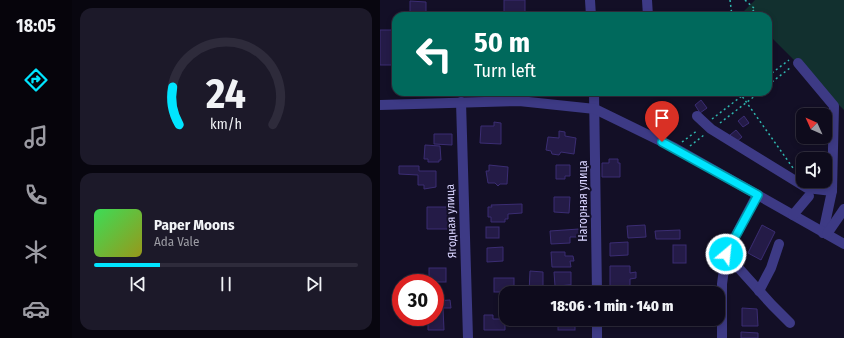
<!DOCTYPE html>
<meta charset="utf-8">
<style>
body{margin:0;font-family:"Fira Sans Condensed",sans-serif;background:#1c1929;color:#f1f3f6;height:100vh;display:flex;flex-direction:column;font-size:15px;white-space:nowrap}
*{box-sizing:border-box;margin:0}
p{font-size:13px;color:#9b9ba3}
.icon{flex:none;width:22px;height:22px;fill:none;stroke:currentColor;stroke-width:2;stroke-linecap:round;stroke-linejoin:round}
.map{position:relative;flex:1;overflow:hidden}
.details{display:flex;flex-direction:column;gap:8px;padding:8px;background:#08060f;width:308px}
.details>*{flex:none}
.guide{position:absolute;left:12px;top:12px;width:380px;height:84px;border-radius:12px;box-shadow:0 2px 6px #0003,0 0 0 1px #2e2b3b;background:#00695c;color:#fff;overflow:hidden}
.needle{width:26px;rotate:315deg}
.controls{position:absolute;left:416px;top:108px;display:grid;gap:8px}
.controls a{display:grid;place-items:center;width:36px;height:36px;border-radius:8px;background:#0e0b1c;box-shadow:0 2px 6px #0003,0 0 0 1px #2e2b3b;font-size:20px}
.speed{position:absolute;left:12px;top:274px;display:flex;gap:8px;font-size:20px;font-weight:700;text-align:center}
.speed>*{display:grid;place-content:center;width:52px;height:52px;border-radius:50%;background:#0e0b1c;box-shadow:0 2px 6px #0003,0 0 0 1px #2e2b3b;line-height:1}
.speed .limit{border:6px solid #d22;background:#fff;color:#111}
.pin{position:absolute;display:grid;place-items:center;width:34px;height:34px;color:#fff;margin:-41px -17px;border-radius:50% 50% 50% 0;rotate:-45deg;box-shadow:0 0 4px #0007}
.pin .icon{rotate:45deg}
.me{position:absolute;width:44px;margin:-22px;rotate:28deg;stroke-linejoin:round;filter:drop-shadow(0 0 3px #0008)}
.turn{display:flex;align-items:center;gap:14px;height:84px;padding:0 16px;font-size:18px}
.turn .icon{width:52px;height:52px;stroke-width:2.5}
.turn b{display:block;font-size:28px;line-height:34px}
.details .tile{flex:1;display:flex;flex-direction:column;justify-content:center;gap:6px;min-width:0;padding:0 14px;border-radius:12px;background:#1c1929}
.details .dial{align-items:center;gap:0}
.dial svg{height:104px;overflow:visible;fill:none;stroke:#2e2b3b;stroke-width:7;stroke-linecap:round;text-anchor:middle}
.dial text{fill:#f1f3f6;stroke:none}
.song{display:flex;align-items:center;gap:12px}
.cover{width:48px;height:48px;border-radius:6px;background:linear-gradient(135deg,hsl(130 70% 55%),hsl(60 70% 35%))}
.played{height:4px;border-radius:2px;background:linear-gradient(90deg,#00e5ff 25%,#2e2b3b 25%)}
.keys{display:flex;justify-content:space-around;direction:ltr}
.trip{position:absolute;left:119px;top:286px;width:226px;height:40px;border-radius:12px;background:#0e0b1c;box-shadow:0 2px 6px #0003,0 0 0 1px #2e2b3b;font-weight:800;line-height:40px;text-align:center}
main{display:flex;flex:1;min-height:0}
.dock{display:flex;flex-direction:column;width:72px;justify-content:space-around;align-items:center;background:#06040b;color:#9b9ba3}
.dock .icon{width:28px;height:28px}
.dock .on{color:#00e5ff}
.dock b{font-size:18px;color:#f1f3f6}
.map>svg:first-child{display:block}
</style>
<main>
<nav class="dock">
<b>18:05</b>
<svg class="icon on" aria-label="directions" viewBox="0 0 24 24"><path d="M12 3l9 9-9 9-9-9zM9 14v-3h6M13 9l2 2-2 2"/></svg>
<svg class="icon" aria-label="music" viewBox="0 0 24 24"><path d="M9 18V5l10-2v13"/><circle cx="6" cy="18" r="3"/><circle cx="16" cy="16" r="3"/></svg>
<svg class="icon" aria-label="phone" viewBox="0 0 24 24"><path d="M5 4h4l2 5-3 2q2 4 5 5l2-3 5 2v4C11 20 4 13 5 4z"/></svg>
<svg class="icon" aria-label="climate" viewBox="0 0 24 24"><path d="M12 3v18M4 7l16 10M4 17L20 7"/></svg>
<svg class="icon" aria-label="car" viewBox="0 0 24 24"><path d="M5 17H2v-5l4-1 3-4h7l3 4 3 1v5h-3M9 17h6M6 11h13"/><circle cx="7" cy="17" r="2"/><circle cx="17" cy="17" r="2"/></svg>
</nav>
<section class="details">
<div class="tile dial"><svg viewBox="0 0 100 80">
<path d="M14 69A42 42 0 1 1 86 69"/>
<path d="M14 69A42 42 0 0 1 9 40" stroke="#00e5ff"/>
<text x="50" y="56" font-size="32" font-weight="700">24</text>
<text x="50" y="72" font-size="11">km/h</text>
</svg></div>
<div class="tile">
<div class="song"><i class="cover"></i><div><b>Paper Moons</b><p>Ada Vale</p></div></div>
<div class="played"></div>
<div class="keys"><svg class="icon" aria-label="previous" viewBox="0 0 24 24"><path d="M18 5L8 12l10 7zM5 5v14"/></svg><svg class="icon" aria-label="pause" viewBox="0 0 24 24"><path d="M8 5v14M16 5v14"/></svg><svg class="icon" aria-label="next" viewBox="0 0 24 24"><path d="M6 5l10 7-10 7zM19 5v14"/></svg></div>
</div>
</section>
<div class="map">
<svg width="464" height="338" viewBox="0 0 464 338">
<rect width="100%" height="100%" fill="#130f26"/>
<path fill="#12302f" d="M375 0H464V110L388 34V16H369L364 11Z"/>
<g fill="#241b47" stroke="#3b2d73">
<path d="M124 0H145V12L124 13Z"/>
<path d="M30 1 46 2V16H30Z"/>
<path d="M113 13V16H97V14Z"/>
<rect x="0" y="30" width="16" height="35"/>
<path d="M321 100 327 108 320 113 315 105Z"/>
<path d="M364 116 369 123 363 127 358 121Z"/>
<path d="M114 122 121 123V144L100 143 101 126H114Z"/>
<path d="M356 130 362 137 356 142 350 135Z"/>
<path d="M179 131 185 132V136L196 138 194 154 181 152 179 155 172 154 171 151 166 150 168 137 179 138Z"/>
<path d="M54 134H72V145L54 144Z"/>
<path d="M45 145 60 146 61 160H59V162H48V159H44Z"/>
<path d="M229 159H238V163H240V177H222V163H229Z"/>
<path d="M109 165 128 167 127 184H120L118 186 115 183H108L106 171H109Z"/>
<path d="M176 165H190V176H185V179H176Z"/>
<path d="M19 166H39V171H56V187L44 189V185H38V175L19 174Z"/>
<path d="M174 197H190L189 213 174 212Z"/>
<path d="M142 204V213L128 214V219H125V222H111V217H108V207H112L111 205Z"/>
<path d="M47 207H69L70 229H47Z"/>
<path d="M265 225 266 237 248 238 247 226Z"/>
<path d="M382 225 395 232 381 260 368 253Z"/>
<rect x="106" y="227" width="13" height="11"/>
<path d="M199 229V237H190V243L171 244 170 231Z"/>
<path d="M300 230V239H276L275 231Z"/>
<path d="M248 242V255L230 256V243Z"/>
<rect x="293" y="245" width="13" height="18"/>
<path d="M123 247V261L107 262V248Z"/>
<path d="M171 252H185V256H193L194 261H190L191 267H172Z"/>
<path d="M230 266H250V273L256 272V278L250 279V288H230Z"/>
<rect x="49" y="268" width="17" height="14"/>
<path d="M150 271 163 272V293H149Z"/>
<path d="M174 272H191V285L175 286Z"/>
<rect x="114" y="278" width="20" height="14"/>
<path d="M191 285V293H175V286Z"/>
<rect x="298" y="286" width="19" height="7"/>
<path d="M70 300 71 308H63L64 330H48V317H55V301Z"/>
<path d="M362 308 377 309 378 326H362Z"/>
<path d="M104 315H113V319H125V330H104Z"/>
<rect x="178" y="319" width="17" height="11"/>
<path d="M361 332 378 333V338H361Z"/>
</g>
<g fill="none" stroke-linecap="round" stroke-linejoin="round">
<g stroke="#2fb8b0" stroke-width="1.5" stroke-dasharray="2 3" stroke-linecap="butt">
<path d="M350 0 352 16"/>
<path d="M365 0 375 9 368 16"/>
<path d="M388 76 409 60"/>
<path d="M388 85 410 68"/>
<path d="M362 92V96L413 168"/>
<path d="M332 119 367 92"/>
<path d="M340 123 380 92"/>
<path d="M302 142 318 130"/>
<path d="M310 146 324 135"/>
</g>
<g stroke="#3d3a85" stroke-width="10">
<path d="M210 0 211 16"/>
<path d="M267 0 268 16"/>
<path d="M418 63 454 106 452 191 443 233"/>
<path d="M214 92 217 293"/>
<path d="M81 102 88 338"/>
<path d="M0 105 139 101 215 109 295 148 464 244"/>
<path d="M317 116 331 129 427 188 452 191"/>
<path d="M413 215 429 196"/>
<path d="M447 234 464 209"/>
<path d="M346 254 392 305 410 323"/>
<path d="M379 291 391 268 399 244"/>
<path d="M217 319V338"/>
<path d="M342 338V284L346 254 377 195"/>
</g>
</g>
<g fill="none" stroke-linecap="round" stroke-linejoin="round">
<g stroke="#0095a6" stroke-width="10">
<path id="route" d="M282 142 378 195 346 254"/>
</g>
<use href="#route" stroke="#00e5ff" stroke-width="7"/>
</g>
<g text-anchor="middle" stroke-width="4" stroke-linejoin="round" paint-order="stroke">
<g font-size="12" fill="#d9d4ff" stroke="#130f26">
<text transform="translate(203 201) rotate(-90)" y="4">Нагорная улица</text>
<text transform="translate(71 221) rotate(-92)" y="4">Ягодная улица</text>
</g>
</g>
</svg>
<div class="controls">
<a><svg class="needle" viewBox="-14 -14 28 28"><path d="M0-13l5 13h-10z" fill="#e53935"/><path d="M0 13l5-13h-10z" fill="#9b9ba3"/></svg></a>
<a><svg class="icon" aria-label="sound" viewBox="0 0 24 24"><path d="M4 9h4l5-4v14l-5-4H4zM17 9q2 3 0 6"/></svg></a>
</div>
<div class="speed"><div class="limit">30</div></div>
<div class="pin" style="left:282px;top:142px;background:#d93025"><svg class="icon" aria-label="arrive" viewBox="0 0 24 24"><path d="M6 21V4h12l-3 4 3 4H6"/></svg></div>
<svg class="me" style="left:346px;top:254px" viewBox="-20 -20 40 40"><circle r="17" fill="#00e5ff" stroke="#fff" stroke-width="3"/><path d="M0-11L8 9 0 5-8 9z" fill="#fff"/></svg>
<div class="trip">18:06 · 1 min · 140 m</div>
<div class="guide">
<div class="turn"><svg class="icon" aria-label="left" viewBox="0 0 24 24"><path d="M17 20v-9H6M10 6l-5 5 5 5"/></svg><div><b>50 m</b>Turn left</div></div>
</div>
</div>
</main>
